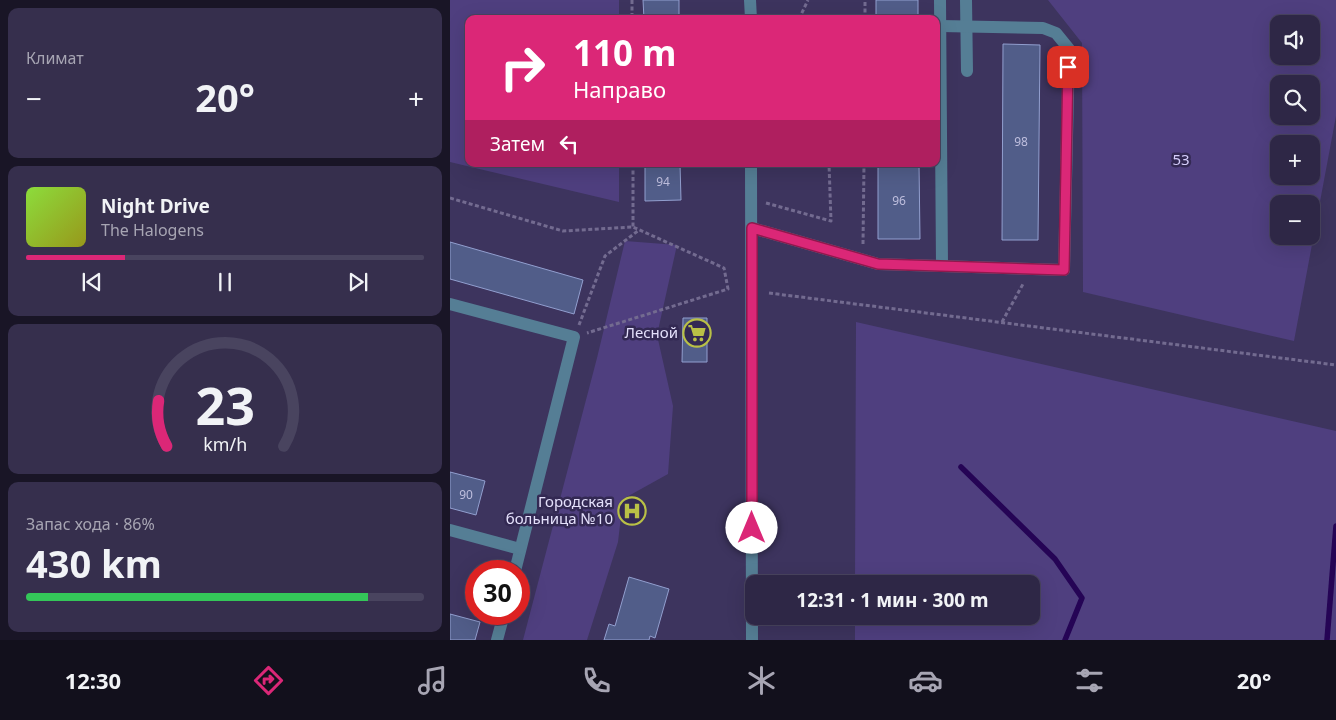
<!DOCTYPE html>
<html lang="ru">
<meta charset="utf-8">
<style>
body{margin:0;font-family:"Noto Sans",sans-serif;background:#362f4d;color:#f1f3f6;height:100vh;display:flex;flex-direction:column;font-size:19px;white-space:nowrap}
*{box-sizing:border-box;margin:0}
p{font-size:16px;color:#a7a5b3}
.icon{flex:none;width:28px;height:28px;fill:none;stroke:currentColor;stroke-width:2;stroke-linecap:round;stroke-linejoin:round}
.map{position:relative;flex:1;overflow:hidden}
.details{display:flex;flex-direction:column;gap:8px;padding:8px;background:#191526;width:450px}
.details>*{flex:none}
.top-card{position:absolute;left:15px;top:15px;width:475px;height:152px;border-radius:10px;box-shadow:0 5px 20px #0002,0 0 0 1px #49445f;background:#db2777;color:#fff;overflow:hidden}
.buttons{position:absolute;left:820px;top:15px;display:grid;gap:10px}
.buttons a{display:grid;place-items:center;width:50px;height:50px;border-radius:10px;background:#2e2746;box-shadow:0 5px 20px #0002,0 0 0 1px #49445f;font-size:25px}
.speed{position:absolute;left:15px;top:560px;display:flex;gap:10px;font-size:25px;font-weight:700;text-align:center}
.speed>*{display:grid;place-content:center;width:65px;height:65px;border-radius:50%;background:#2e2746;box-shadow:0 5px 20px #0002,0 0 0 1px #49445f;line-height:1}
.speed .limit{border:8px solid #d22;background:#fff;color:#111}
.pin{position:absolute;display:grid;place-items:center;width:42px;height:42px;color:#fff;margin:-21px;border-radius:10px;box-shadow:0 2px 8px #0006}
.me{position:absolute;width:55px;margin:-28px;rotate:0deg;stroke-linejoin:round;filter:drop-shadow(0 0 4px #0008)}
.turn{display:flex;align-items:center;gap:18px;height:105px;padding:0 25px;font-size:22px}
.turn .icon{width:65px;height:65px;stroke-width:2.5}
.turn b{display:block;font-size:35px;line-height:42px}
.then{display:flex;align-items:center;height:48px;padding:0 25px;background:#0003;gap:10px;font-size:19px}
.big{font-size:38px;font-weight:700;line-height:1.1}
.details .card{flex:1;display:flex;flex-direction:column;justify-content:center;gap:8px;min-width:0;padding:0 18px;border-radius:10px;background:#362f4d}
.details .dial{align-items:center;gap:0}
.dial svg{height:130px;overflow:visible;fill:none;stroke:#49445f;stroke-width:7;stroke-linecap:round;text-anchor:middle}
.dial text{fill:#f1f3f6;stroke:none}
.song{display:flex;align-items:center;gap:15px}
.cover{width:60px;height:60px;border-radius:8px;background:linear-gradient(135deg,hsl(90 70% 55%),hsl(60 70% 35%))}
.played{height:5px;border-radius:2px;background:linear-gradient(90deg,#db2777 25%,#49445f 25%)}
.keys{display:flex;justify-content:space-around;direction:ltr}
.heat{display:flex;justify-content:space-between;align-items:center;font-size:28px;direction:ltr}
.charge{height:8px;border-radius:4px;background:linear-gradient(90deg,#34c759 86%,#49445f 0)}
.trip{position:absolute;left:295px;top:575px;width:295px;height:50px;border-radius:10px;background:#2e2746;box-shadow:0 5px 20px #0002,0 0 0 1px #49445f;font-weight:700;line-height:50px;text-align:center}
.dock{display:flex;height:80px;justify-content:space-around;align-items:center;background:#12101c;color:#a7a5b3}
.dock .icon{width:35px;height:35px}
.dock .on{color:#db2777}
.dock b{font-size:22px;color:#f1f3f6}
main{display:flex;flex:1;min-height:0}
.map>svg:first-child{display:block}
</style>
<main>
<section class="details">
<div class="card"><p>Климат</p>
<div class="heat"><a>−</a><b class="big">20°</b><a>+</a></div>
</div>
<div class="card">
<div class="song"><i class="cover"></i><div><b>Night Drive</b><p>The Halogens</p></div></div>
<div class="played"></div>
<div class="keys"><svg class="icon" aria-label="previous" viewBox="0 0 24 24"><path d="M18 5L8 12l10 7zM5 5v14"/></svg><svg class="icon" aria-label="pause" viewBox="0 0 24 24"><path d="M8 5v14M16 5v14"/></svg><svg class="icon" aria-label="next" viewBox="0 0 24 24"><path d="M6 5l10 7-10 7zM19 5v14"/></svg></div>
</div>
<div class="card dial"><svg viewBox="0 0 100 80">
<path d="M14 69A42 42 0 1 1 86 69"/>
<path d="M14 69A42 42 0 0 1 9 41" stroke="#db2777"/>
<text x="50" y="56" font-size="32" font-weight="700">23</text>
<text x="50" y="72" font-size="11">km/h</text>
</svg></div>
<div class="card"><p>Запас хода · 86%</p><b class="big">430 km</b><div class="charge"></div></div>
</section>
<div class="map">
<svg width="886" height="640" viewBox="0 0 886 640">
<rect width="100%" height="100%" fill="#3d345e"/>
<g fill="#4f3f7f" fill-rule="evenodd">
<path d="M0 0H169V19H19V164H169V202L0 162Z"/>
<path d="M598 0H886V116L844 341 633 292 632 43ZM829 24H861V56H829ZM829 84H861V116H829ZM829 144H861V176H829ZM829 204H861V236H829Z"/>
<path d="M175 241 227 245 207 335 223 406 218 474 173 499 168 542 137 640H73L147 358Z"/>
<path d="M406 322 886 431V640H405V616H581V584H405Z"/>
</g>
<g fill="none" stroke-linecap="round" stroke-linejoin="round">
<g stroke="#250455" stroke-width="5.5">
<path d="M511 467 605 559 632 598 615 640"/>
<path d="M877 640 886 526"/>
</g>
</g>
<g fill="#515d89" stroke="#929fcf">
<path d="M193 0H229V19H194Z"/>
<rect x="426" y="0" width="42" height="19"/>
<path d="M553 44 590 45 588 240H552Z"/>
<path d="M195 164H230L231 200 195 201Z"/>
<path d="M428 164H469L470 239H428Z"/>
<path d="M0 242 133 280 124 314 0 279Z"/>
<path d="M233 318H257V362H232Z"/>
<path d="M0 472 35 481 26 515 0 508Z"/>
<path d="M179 577 219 589 205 638 200 636 199 640H154L159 624 165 626Z"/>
<path d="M0 614 30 622 25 640H0Z"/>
</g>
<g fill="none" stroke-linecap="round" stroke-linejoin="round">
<g stroke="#736b90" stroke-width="3" stroke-dasharray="4 2.5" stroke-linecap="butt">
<path d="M182 0V19"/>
<path d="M349 19 358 0"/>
<path d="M415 19V0"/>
<path d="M183 164V227"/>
<path d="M0 198 113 231 183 227 274 268 278 289 137 333"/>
<path d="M316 203 381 221 379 164"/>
<path d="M413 244 414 164"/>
<path d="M319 293 886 365"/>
<path d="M552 322 573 284"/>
<path d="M129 325 155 256 189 230"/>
</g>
<g stroke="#557e95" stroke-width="12">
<path d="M300 0 301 19"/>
<path d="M490 0 492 266"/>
<path d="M516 0 517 71"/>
<path d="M301 164 302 640"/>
<path d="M302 228 428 264 614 270 619 49 606 33 593 28 491 26"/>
<path d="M0 304 124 337 65 571"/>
<path d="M0 530 70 549"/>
<path d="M47 640 54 614"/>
</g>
</g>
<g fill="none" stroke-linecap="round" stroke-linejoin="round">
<g stroke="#8e194d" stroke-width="12">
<path id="route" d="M302 528V228L428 264 614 270 618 67"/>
</g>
<use href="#route" stroke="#db2777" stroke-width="9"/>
</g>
<defs>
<g id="supermarket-ring" transform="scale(1.4375)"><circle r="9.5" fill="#332953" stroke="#b9c046" stroke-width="1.5"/><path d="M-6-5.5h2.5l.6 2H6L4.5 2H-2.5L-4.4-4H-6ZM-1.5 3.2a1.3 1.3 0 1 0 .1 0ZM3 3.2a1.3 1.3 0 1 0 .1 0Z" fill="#b9c046"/></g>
<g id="hospital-ring" transform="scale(1.4375)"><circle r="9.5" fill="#332953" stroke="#b9c046" stroke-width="1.5"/><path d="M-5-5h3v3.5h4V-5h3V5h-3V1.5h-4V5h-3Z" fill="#b9c046"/></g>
</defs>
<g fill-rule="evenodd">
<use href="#supermarket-ring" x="247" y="333"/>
<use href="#hospital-ring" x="182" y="511"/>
</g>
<g text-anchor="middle" stroke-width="5" stroke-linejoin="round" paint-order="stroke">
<g font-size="12" fill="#bfbfde">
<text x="571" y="146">98</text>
<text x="213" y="186">94</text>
<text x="449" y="205">96</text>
<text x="16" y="499">90</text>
</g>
<g font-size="15" fill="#d5cdfb" stroke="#332953">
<text x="731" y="165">53</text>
</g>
<g font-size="15" fill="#e4e0fb" stroke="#332953" text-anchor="end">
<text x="228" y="338">Лесной</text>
<text x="163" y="507">Городская<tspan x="163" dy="17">больница №10</tspan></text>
</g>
</g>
</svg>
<div class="buttons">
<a><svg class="icon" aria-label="sound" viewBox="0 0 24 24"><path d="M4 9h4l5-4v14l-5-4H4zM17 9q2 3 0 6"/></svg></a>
<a><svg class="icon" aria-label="search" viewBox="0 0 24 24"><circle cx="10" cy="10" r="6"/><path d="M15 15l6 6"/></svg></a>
<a>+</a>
<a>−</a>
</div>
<div class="speed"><div class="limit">30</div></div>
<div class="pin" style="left:618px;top:67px;background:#d93025"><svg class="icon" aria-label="arrive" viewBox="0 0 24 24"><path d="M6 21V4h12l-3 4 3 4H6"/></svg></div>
<svg class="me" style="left:302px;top:528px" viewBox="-20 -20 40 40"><circle r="19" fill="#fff"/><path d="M0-13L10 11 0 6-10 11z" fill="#db2777"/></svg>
<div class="trip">12:31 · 1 мин · 300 m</div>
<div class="top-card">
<div class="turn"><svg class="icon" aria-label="right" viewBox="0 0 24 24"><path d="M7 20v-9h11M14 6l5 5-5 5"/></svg><div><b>110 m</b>Направо</div></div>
<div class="then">Затем<svg class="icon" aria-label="left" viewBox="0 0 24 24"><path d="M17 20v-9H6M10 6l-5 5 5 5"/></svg></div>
</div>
</div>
</main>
<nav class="dock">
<b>12:30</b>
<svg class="icon on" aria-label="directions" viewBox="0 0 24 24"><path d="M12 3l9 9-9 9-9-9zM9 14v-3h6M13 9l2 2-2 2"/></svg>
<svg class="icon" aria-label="music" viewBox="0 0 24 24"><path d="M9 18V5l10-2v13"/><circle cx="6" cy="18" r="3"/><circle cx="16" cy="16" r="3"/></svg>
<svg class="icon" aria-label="phone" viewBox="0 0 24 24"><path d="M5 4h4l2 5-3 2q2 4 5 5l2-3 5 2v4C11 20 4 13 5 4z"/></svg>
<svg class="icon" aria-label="climate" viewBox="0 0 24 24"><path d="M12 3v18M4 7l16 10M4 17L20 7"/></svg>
<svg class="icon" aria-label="car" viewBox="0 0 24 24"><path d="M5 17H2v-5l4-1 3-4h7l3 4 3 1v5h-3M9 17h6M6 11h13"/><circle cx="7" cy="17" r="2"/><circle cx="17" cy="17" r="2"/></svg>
<svg class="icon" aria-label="filters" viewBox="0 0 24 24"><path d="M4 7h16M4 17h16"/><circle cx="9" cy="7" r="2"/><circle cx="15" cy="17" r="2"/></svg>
<b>20°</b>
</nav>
